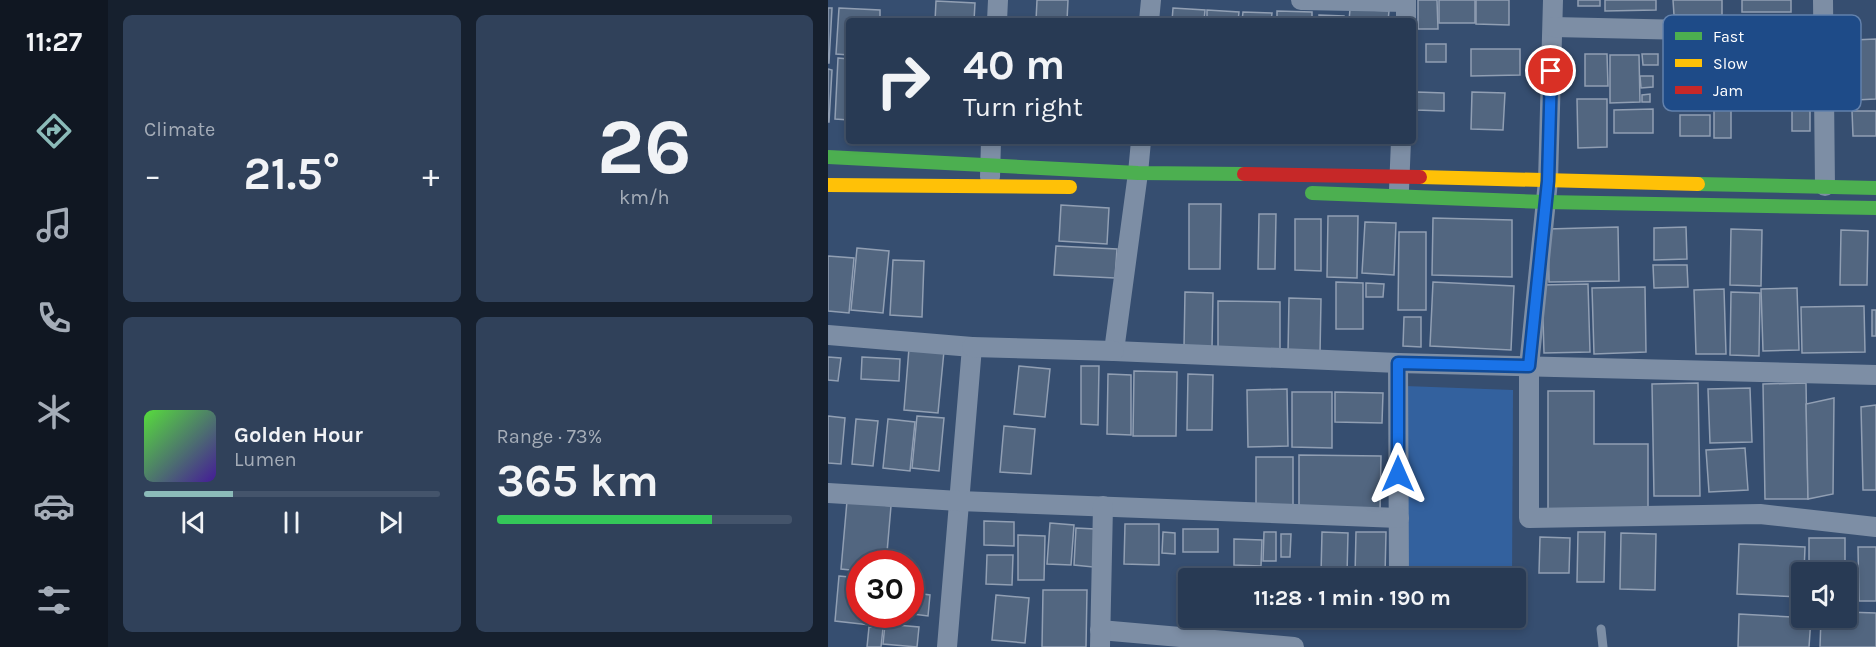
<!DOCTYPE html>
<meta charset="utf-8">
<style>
body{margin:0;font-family:Karla,sans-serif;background:#30415a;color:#f1f3f6;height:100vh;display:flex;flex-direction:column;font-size:22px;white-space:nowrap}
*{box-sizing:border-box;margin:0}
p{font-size:20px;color:#a5adb8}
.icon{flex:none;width:33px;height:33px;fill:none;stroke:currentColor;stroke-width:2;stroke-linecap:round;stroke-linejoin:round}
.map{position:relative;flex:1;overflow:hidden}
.drawer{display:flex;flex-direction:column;gap:15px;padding:15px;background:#16202e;width:720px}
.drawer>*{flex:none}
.top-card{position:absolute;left:18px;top:18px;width:570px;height:126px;border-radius:6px;box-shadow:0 3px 9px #0003,0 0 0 2px #44546b;background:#283a54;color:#f1f3f6;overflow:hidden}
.fabs{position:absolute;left:963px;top:562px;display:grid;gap:12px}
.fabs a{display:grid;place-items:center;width:66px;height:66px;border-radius:6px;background:#283a54;box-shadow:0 3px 9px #0003,0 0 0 2px #44546b;font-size:30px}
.speed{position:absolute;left:18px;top:550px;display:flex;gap:12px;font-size:30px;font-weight:700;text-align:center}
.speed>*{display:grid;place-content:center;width:78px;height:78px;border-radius:50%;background:#283a54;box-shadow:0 3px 9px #0003,0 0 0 2px #44546b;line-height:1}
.speed .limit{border:9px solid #d22;background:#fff;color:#111}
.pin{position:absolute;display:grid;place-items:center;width:51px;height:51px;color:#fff;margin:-26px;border:3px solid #fff;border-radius:50%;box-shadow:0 2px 6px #0007}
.me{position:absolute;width:66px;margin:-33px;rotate:0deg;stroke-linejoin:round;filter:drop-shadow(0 0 4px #0008)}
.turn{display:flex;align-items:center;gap:21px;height:126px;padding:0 18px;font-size:27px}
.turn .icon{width:78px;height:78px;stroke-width:2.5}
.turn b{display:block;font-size:42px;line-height:51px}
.big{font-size:45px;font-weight:700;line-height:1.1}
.drawer .card{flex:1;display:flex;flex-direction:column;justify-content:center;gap:9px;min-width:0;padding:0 21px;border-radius:9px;background:#30415a}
.drawer .dial{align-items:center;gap:0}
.dial b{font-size:78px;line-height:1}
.song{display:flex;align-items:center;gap:18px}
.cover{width:72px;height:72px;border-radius:9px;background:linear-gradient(135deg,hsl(110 70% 55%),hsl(260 70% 35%))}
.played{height:6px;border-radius:3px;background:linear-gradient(90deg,#8bbbb9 30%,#44546b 30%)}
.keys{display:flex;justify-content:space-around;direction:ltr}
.heat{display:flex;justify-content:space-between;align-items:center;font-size:33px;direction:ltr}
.charge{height:9px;border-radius:4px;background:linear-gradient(90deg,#34c759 73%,#44546b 0)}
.drawer .tiles{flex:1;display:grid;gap:15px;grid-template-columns:repeat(2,1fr)}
.trip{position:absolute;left:350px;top:568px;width:348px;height:60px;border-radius:6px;background:#283a54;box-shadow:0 3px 9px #0003,0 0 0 2px #44546b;font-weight:700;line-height:60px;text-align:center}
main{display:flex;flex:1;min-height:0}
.dock{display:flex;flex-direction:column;width:108px;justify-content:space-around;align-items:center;background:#101722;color:#a5adb8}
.dock .icon{width:42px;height:42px}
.dock .selected{color:#8bbbb9}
.dock b{font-size:27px;color:#f1f3f6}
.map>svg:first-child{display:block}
</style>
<main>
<nav class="dock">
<b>11:27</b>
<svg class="icon selected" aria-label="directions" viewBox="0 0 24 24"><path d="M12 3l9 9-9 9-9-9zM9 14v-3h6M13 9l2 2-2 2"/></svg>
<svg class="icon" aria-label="music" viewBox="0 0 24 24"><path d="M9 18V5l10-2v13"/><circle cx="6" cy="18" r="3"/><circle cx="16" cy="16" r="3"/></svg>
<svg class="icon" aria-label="phone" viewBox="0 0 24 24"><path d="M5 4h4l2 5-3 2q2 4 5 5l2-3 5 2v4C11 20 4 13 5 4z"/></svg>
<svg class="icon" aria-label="climate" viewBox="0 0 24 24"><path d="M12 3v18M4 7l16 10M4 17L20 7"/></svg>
<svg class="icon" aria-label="car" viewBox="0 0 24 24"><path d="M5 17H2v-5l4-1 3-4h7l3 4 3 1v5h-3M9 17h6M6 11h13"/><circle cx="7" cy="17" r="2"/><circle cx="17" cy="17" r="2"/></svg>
<svg class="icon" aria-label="filters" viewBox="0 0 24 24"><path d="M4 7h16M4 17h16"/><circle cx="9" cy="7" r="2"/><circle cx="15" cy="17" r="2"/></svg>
</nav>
<section class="drawer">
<div class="tiles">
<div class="card"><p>Climate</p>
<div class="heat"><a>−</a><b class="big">21.5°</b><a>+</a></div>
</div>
<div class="card dial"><b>26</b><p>km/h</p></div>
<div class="card">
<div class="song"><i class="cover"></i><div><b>Golden Hour</b><p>Lumen</p></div></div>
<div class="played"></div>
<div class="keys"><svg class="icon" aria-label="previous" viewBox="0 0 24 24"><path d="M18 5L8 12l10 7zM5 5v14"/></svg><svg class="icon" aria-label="pause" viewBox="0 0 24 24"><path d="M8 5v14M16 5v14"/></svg><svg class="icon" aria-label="next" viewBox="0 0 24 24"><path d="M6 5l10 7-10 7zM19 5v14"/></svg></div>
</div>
<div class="card"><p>Range · 73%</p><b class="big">365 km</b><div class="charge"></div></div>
</div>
</section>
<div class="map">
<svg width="1048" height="647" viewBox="0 0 1048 647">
<rect width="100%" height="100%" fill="#364e70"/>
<path fill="#33619e" d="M577 386 685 390 684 579H578Z"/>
<g fill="#526680" stroke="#919fb3" stroke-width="1.5">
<path d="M209 0H240L239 21H208Z"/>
<path d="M590 0H609L610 29H590Z"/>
<rect x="611" y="0" width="36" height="23"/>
<path d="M648 0H681V25L648 24Z"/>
<rect x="750" y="0" width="22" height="6"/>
<path d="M777 0H828V10L777 11Z"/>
<path d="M845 0H894V15H846Z"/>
<rect x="914" y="0" width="49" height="12"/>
<path d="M108 1 147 3 146 21H107Z"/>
<path d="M0 8H4L1 63H0Z"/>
<path d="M11 8 52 10V21H21V55L8 54Z"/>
<path d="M345 8 377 10 376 21H344Z"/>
<path d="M522 9 561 11 560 21H521Z"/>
<path d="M379 10 411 12 410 21H379Z"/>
<path d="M449 11 484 12V21H449Z"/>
<path d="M415 12 444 13 443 21H414Z"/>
<path d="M491 15 516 16V21H491Z"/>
<path d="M1048 39V99L1027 100 1025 40Z"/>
<rect x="598" y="44" width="20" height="18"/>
<path d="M643 49H692V75L643 76Z"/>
<path d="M757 54H779L780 86H757Z"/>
<path d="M814 54H830V65H815Z"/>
<path d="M782 55H811L812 102 782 103Z"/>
<path d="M10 58 21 59V120L7 119Z"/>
<path d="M0 69 4 70 1 122H0Z"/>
<path d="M812 76H825V87L813 88Z"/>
<path d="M589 92 616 93V111L588 110Z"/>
<path d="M644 92 677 93 675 130 643 129Z"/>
<path d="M822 94V102H814V95Z"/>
<path d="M749 99H779V147L750 148Z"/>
<rect x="964" y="104" width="18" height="27"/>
<path d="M825 109V133H786V110Z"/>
<rect x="886" y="110" width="17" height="28"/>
<path d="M1024 111H1048V136H1025Z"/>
<rect x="852" y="115" width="30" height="21"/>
<path d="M361 204H393L392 269H361Z"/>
<path d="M233 205 281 208 279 244 231 241Z"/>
<path d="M431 214H448L447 269H430Z"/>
<path d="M500 216H530L529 278 499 277Z"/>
<path d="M605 218 684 220V277L604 275Z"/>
<path d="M467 219H493V271L467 270Z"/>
<path d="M537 222 568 223 566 275 534 273Z"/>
<path d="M790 227 791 281 721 282 720 229Z"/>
<path d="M858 227 859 259 826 260V228Z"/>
<path d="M903 229 934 230 933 286 902 285Z"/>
<path d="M1013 230 1040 231 1039 285H1012Z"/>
<path d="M571 232H598V310H570Z"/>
<path d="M228 246 289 249 287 278 226 275Z"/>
<path d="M29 248 61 251 55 313 23 310Z"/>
<path d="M0 256 26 258 21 313 0 311Z"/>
<path d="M65 260 96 261 94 317 62 315Z"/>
<path d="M825 265H859L860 287 826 288Z"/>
<path d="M508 282 535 283V329H508Z"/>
<path d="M605 282 686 286 683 350 602 346Z"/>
<path d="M538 283 556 284 555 297H538Z"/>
<path d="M760 284 762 352 716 353 714 285Z"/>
<path d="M817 287 818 352 766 354 764 288Z"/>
<path d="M969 288 971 350 935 351 933 289Z"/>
<path d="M896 289 898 354H868L866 290Z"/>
<path d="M357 292 385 293 384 348 356 347Z"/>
<path d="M903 292 932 293 931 356 902 355Z"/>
<path d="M461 298 493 299 492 354 460 353Z"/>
<path d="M390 301 452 302V352H390Z"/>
<path d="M1036 306 1037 352 974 353 973 307Z"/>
<rect x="1044" y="310" width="4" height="26"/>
<path d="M576 317H593V347L575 346Z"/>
<path d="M81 348 116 351 110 413 76 410Z"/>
<path d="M0 357 13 358 10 381 0 380Z"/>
<path d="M34 357 72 359 71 381 33 379Z"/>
<path d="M191 366 222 369 217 417 186 414Z"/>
<path d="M253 366H271L270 425 253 424Z"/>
<path d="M306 371 349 372 348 436H305Z"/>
<path d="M280 374 303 375V435L279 434Z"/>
<path d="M360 374 385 375 384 430H359Z"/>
<path d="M870 383 872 496H826L824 384Z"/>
<path d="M978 383 980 499H937L935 384Z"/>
<path d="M922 388 924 442 882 443 880 389Z"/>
<path d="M459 389 460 446 420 447 419 390Z"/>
<path d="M720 391H766V444H820V513L720 512Z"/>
<path d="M464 392H504V448L464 447Z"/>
<path d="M507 392 555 393 554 423 507 422Z"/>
<path d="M1006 398 1005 494 980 499 978 404Z"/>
<path d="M1048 405V490H1035L1033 407Z"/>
<path d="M0 416 17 418 13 464 0 463Z"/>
<path d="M89 416 116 418 111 471 84 468Z"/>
<path d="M28 419 50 421 45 466 24 464Z"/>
<path d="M60 419 87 422 82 471 55 468Z"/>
<path d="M176 426 207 429 203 474 172 472Z"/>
<path d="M917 448 920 490 881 492 878 450Z"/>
<path d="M471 455 553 456 552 511 471 510Z"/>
<rect x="428" y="457" width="37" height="51"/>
<path d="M19 501 63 506 58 564H32V571L13 569Z"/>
<path d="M156 521 186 522V546L156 545Z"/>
<path d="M222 523 246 525 243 565 219 564Z"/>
<path d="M297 524H331V565L296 564Z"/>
<path d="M248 528 267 529 265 567 246 565Z"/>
<rect x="355" y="529" width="35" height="23"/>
<path d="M335 532 347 533V554L334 553Z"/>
<path d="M436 532H448V561H435Z"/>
<path d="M494 532 520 533 519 575 493 574Z"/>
<path d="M528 532H558L557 576 527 575Z"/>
<path d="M750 532H777L776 582H749Z"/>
<path d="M793 533 828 534 827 590 792 589Z"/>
<path d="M453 534H463L462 557H453Z"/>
<path d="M190 535 217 536 216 580H190Z"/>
<path d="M712 537 742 538 741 573H711Z"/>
<rect x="981" y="538" width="36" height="35"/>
<path d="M406 539 434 540 433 566 406 565Z"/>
<path d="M911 544 977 547 976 573H974V597L909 594Z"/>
<path d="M1030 547H1048V601H1031Z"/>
<path d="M159 555H185L184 585 158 584Z"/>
<rect x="367" y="571" width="27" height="8"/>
<path d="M436 575 467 576V579H436Z"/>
<path d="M11 576 32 578V615H52L51 626 7 621Z"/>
<rect x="401" y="576" width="30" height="3"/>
<path d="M215 590H259L258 647H214Z"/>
<path d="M88 593 102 595 100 616 85 614Z"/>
<path d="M168 595 201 598 197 643 164 640Z"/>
<path d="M1018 612 1048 613V647H992L993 618H1018Z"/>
<path d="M911 614 983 618 981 647H910Z"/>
<rect x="435" y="618" width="31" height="2"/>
<path d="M57 624 91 627 89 647 55 644Z"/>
<path d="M41 627 55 628 53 647H39Z"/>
</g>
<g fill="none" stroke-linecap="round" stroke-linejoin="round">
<path stroke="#7d8ea5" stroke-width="9" d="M773 629 775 647"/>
<g stroke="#7d8ea5" stroke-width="20">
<path d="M473 0 578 2"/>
<path d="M725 0 720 181 701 366V518L932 514 1048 527"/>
<path d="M995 0 997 186"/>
<path d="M169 21 170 0"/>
<path d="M321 21 323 0"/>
<path d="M578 21V0"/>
<path d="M725 27 995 33"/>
<path d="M313 141 310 173 286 351 570 363 1048 375"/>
<path d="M162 177 163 141"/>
<path d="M571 189 573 141"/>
<path d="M0 335 144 347 119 647"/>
<path d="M144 347 286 351"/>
<path d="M570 363 571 579"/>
<path d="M0 493 131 501 571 518"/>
<path d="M272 630 466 647"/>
<path d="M272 647 275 506"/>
</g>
<g stroke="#4caf50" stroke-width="14">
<path d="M0 157 310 173 416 174"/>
<path d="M870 184 1048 188"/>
<path d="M484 193 717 202 1048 208"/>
</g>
<g stroke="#ffc107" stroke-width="14">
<path d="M592 177 870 184"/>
<path d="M0 185 242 187"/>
</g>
<path stroke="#c62828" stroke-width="14" d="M416 174 592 177"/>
</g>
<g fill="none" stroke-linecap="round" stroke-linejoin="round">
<g stroke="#114b97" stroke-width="15">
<path id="route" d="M570 474V363L701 366 720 181 723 71"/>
</g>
<use href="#route" stroke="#1a73e8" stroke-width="10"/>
</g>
<rect x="835" y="15" width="198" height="96" rx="9" fill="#1e4b88" stroke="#6281ac" stroke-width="1.5"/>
<rect x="847" y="32" width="27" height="8" fill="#4caf50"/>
<rect x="847" y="59" width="27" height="8" fill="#ffc107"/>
<rect x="847" y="86" width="27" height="8" fill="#c62828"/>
<g font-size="16" fill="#fff">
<text x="885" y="42">Fast</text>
<text x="885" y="69">Slow</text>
<text x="885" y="96">Jam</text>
</g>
</svg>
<div class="fabs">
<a><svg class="icon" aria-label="sound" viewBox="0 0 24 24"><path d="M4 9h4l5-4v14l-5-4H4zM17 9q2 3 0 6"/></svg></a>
</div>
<div class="speed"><div class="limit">30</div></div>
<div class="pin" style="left:723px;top:71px;background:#d93025"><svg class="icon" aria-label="arrive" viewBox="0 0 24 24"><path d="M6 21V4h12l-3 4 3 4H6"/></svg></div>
<svg class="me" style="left:570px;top:474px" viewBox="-20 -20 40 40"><path d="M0-17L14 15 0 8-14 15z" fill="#1a73e8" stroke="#fff" stroke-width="4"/></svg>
<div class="trip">11:28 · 1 min · 190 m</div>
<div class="top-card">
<div class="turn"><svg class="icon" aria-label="right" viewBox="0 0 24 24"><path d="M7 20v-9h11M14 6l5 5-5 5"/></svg><div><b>40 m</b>Turn right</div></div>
</div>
</div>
</main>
